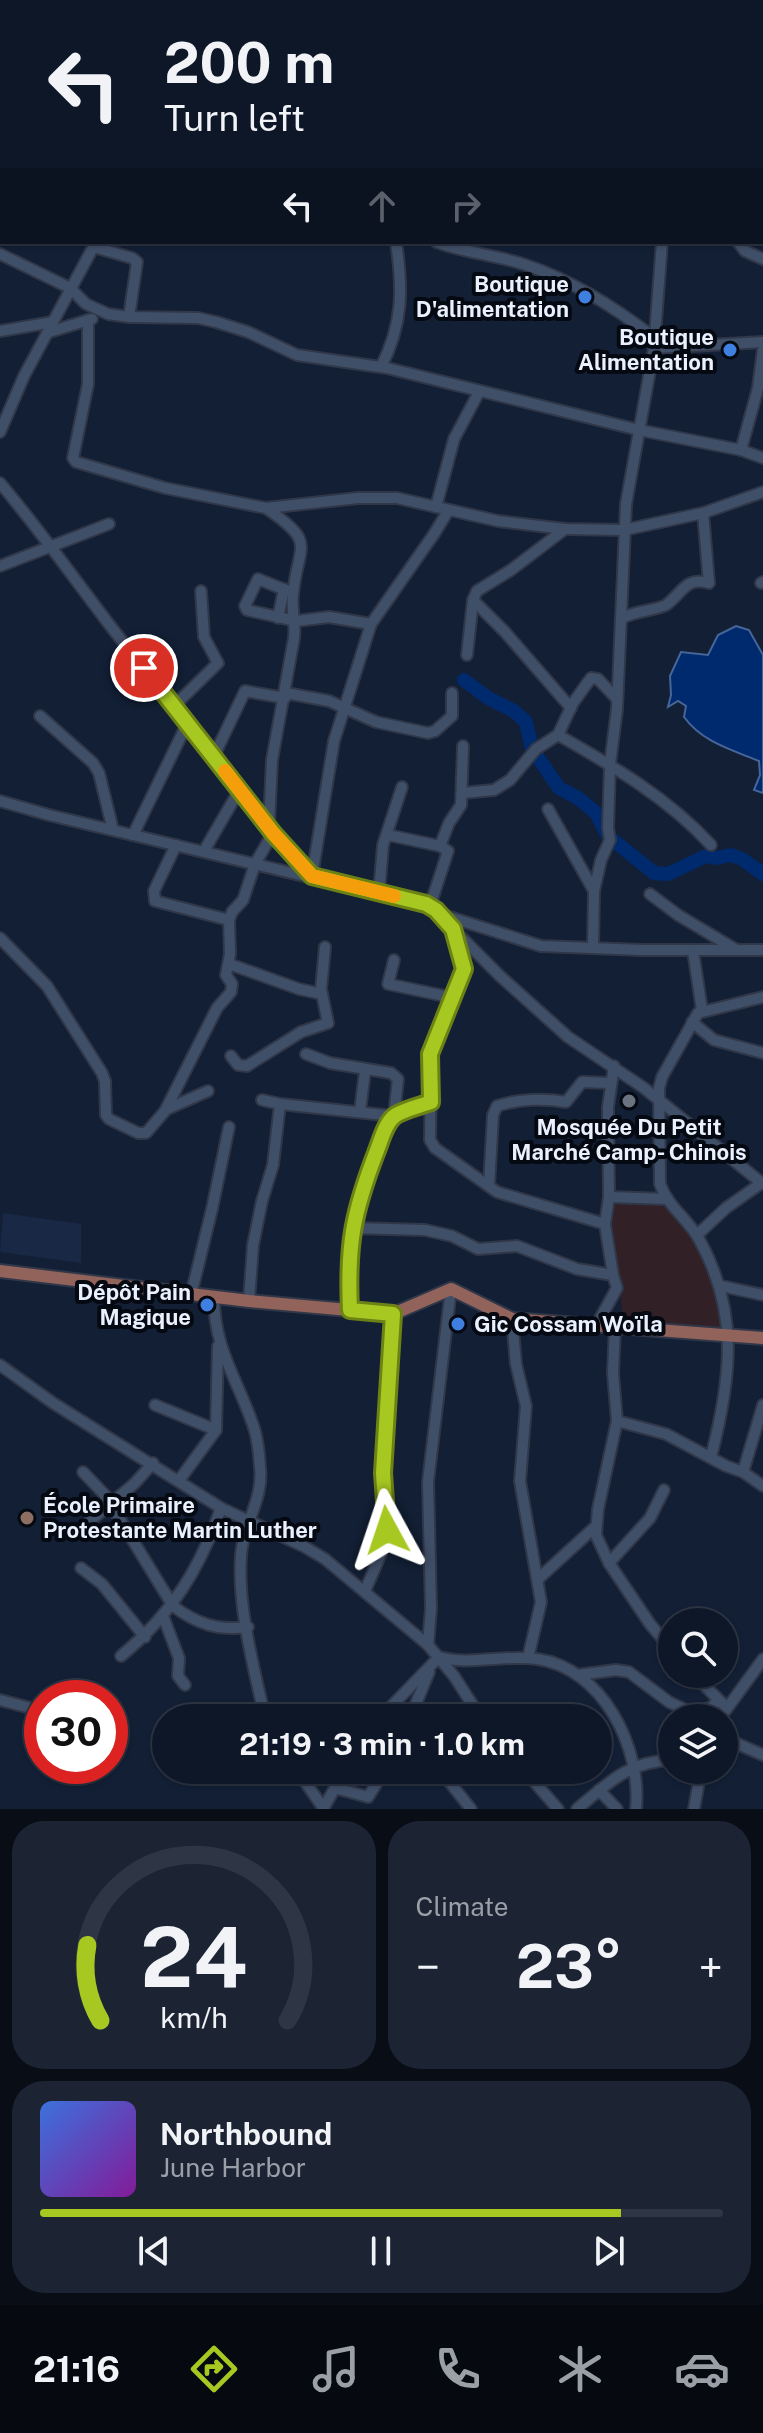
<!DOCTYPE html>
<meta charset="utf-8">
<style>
body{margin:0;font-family:"Public Sans",sans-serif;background:#1c2434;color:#f1f3f6;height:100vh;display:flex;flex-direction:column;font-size:30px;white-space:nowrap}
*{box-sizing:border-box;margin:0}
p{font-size:26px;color:#9b9fa8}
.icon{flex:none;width:44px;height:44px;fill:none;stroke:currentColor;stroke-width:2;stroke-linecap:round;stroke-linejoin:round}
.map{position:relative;height:1809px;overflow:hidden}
.sheet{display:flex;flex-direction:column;gap:12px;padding:12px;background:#080d16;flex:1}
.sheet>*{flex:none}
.guide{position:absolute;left:0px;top:0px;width:764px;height:244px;box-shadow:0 2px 6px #0004,0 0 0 2px #2e3645;background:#0e1728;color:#f1f3f6;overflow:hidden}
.controls{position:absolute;left:658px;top:1608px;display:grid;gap:16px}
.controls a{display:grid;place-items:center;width:80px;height:80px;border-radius:50%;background:#0e1728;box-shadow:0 2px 6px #0004,0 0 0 2px #2e3645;font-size:40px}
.speed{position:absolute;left:24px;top:1680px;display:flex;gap:16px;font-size:40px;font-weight:700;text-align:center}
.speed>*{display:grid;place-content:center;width:104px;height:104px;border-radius:50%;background:#0e1728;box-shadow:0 2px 6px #0004,0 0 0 2px #2e3645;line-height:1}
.speed .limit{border:12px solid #d22;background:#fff;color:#111}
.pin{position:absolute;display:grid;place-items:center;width:68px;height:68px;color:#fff;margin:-34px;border:4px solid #fff;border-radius:50%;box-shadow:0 2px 8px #0007}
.me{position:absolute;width:88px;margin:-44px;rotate:355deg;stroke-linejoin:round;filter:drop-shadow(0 0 6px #0008)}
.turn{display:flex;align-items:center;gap:28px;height:168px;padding:0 32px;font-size:36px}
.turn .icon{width:104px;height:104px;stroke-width:2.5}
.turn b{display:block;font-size:56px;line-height:68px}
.lanes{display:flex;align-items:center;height:76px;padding:0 32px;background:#0003;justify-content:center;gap:40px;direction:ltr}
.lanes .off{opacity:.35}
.big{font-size:60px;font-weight:700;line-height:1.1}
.sheet .card{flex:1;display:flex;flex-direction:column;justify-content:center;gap:12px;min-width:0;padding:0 28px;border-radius:32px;background:#1c2434}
.sheet .dial{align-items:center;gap:0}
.dial svg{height:208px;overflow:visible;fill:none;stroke:#2e3645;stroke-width:7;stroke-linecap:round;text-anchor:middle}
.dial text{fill:#f1f3f6;stroke:none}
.song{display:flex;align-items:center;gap:24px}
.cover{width:96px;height:96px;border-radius:12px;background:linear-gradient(135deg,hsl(220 70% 55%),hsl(290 70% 35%))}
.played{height:8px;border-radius:4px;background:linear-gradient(90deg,#a6c821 85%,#2e3645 85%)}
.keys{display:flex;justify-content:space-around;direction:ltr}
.heat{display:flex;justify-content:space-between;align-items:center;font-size:44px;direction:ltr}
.sheet .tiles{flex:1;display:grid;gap:12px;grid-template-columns:1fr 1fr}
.card:last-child{grid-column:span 2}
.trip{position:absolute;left:152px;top:1704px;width:460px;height:80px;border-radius:40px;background:#0e1728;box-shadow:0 2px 6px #0004,0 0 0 2px #2e3645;font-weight:700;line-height:80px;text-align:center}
.tab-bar{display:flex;height:128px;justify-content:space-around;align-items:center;background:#060910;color:#9b9fa8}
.tab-bar .icon{width:56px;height:56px}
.tab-bar .current{color:#a6c821}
.tab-bar b{font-size:36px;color:#f1f3f6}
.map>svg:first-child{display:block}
</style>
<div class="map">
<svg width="763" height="1809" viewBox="0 0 763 1809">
<rect width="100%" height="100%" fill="#121f35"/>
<path fill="#322027" d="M612 1199 665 1201 696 1238 709 1263 725 1331 623 1322 619 1282 607 1227Z"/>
<path fill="#192844" d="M3 1213 81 1224V1263L0 1252Z"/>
<path fill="#002a6e" stroke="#466699" stroke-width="2" d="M736 626 749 630 763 655V793L754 790 760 775 759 761C732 750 702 742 684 717L686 706 678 701 668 707 671 695 670 676 681 652 708 655 718 635Z"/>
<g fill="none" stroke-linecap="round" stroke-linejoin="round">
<path stroke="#002a6e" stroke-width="14" d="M464 680 488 698 514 711 526 722 532 749 559 788 578 798 596 813 608 836 654 873 668 874 706 856 716 858 731 855 742 859 763 874"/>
<g stroke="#303748" stroke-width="14">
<g id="minor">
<path d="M113 0 117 2"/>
<path d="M149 0 150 2"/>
<path d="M356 0 357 2"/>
<path d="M454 0 455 2"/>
<path d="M176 2V0"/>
<path d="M553 2V0"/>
<path d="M0 103 2 104"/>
<path d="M762 109H763"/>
<path d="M762 195H763"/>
<path d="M436 242C465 253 497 255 526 265 574 281 616 308 656 339"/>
<path d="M738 242 745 251 763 259"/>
<path d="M94 247 132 258 137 262 129 317"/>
<path d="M0 254 70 288 86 304 108 314 129 317 198 318 216 322 248 332 297 355 387 368 639 430 741 450 763 458"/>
<path d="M88 320V384L73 458 76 462 165 488 266 508 358 498H397L498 521 565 529 624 530 703 513 763 492"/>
<path d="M0 331 53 322"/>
<path d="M49 332 92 319"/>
<path d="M654 348 763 342"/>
<path d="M381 367C403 324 403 289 396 242"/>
<path d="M0 432 24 376 96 242"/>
<path d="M741 450 758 388 763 350"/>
<path d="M0 483C40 530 75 580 112 628 178 712 243 796 312 876"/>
<path d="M436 507 454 439 479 392"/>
<path d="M266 508C318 544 298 543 293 594 291 609 296 623 294 638L272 760 269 825"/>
<path d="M0 566 109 524"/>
<path d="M761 583 763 582"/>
<path d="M293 593 258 579 245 606 247 610 296 621 329 617 371 624"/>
<path d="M473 600 505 632 571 708"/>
<path d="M278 618 284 589"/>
<path d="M622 618C635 611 657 610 666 605 682 594 685 576 709 583L703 513"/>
<path d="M467 655 473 600 477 591 511 570 565 529"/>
<path d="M286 693 329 701 376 722 428 733 435 731 452 716V693"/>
<path d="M175 705 218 663 204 637 201 591"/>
<path d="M40 716 93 763 99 773 113 830"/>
<path d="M558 735C613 766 668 798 711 845"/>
<path d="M213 758 245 691 285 698"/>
<path d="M462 793 494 790 510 780 536 749 558 735 573 703 591 678 598 679 617 699"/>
<path d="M0 801 49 815 430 906 500 976 568 1037 644 1088 763 1184"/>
<path d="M548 809 594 891"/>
<path d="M133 835 187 724"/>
<path d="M388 835 440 846 448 851 430 906"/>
<path d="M176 845 154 891 155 901 229 920"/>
<path d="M440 846 449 823 461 805 463 746"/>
<path d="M204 851 240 789"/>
<path d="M312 876 334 741 371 624 434 534 448 511"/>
<path d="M379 893 383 845 402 787"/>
<path d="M650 894 678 915 735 949"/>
<path d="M443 915 541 946 642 950H763"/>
<path d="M455 933 464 969 429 1059 431 1070 430 1140 435 1148 497 1192 605 1224"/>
<path d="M0 938 47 986 102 1073 105 1081 106 1115 109 1119 138 1133H146L165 1111 217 1008 231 992 232 984 226 975 230 954 229 920 232 912 243 900 255 864 273 833"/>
<path d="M593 947 594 891 601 860 610 840 608 828 610 764 617 709 626 504 654 348 662 242"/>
<path d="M693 951 702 1010"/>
<path d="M394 960 388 984 454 998"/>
<path d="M229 964 299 989 322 994"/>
<path d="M692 1022 714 1040 763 1053"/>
<path d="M306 1054 330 1063 391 1073 398 1079 394 1116 384 1132 353 1220 348 1269 350 1310"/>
<path d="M231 1056 238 1065 247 1066 301 1032 328 1023 321 989 325 947"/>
<path d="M262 1100 280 1104 394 1116 431 1102"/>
<path d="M167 1109 208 1091"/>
<path d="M360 1111 365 1071"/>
<path d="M489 1186 493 1115 497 1106C518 1099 544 1098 566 1102L582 1082 610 1083"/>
<path d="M609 1197 666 1199"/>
<path d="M352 1228 425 1230 452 1236 478 1249 517 1246 577 1269 613 1275"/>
<path d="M697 1235 726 1208 763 1182"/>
<path d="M721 1286 763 1295"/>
<path d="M191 1295 212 1209 229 1127"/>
<path d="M214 1297C214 1349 237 1378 253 1425 258 1438 259 1453 260 1467 264 1499 243 1524 241 1555 237 1606 254 1668 265 1718"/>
<path d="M249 1301 253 1245 262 1201 273 1165 280 1104"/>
<path d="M512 1319 516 1364 526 1406 520 1481 541 1602 528 1658"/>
<path d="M597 1324 617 1288 613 1275 605 1224 609 1197 608 1107 614 1066"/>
<path d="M615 1326 613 1373 617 1421 598 1509 596 1535 609 1563 650 1624 672 1650"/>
<path d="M0 1365 53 1403 221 1508 305 1547 325 1559 428 1645 454 1676 481 1718"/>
<path d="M155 1405 216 1430"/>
<path d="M617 1421 666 1434 726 1466 743 1472 763 1486"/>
<path d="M711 1457C731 1379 740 1313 699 1239 688 1219 668 1207 660 1184L659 1088 662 1077 698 1013 763 997"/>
<path d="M83 1472 105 1495 173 1606C197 1624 218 1631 248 1627"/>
<path d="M743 1472 763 1405"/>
<path d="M180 1479 216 1430 218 1346"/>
<path d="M89 1522 135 1483 153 1463"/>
<path d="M609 1563 650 1518 664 1490"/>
<path d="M81 1568 102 1584 145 1637"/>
<path d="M538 1579 595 1527"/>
<path d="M365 1591 382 1551 387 1530 383 1473 393 1314"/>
<path d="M163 1616 179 1658 178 1676 185 1685"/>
<path d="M428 1645 431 1608 428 1482 451 1289"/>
<path d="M121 1656C171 1615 200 1569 221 1508"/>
<path d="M439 1657C472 1666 504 1654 537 1659 603 1668 642 1748 636 1809"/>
<path d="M693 1674 727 1708"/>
<path d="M577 1675 616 1670 629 1672 669 1702 703 1718"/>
<path d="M0 1700 42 1711"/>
<path d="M694 1713 712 1707 718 1700"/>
<path d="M380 1718 439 1657"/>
<path d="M410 1718 429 1672"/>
<path d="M720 1718 763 1659"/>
<path d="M724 1738 763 1755"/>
<path d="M297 1770 324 1809"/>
<path d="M440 1770 471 1809"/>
<path d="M524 1770 558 1809"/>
<path d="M335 1788 368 1797 385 1770"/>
<path d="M599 1790 617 1809"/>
<path d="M323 1809 345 1770"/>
<path d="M577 1809C608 1783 629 1761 672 1760"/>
<path d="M694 1809 701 1770"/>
</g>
</g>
<g stroke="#303748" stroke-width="16">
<path id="major" d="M0 1271 249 1301 393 1314 451 1289 512 1319 763 1338"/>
</g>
<use href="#minor" stroke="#404f68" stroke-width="10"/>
<use href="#major" stroke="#92635a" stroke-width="12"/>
</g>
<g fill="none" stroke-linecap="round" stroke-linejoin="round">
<g stroke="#6c8215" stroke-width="20">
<path id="route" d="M144 668 273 833 312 876 426 904 436 910 453 929 464 969 430 1054 431 1102C420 1106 406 1109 396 1115 385 1122 381 1141 376 1153 353 1213 347 1245 350 1310L393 1314 383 1473 387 1530"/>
</g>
<use href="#route" stroke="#a6c821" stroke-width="14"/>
<path stroke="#f59e0b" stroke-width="14" d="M225 771 273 833 312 876 394 896"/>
</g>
<g fill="#3f7fe0" stroke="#050912" stroke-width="3">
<circle cx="585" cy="297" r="8"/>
<circle cx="730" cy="350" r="8"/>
<circle cx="207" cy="1305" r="8"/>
<circle cx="458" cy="1324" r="8"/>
</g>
<circle fill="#6b7280" stroke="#050912" stroke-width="3" cx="629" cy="1101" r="8"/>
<circle fill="#8d6e63" stroke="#050912" stroke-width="3" cx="27" cy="1518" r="8"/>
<g text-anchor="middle" stroke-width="8" stroke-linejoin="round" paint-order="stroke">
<g font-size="22" font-weight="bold" fill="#eaf1fe" stroke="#050912" text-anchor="end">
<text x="569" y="292">Boutique<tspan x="569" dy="25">D'alimentation</tspan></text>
<text x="714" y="345">Boutique<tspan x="714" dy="25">Alimentation</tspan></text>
<text x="629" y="1135" text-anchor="middle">Mosquée Du Petit<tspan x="629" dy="25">Marché Camp- Chinois</tspan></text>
<text x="191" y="1300">Dépôt Pain<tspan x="191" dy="25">Magique</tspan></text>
<text x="474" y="1332" text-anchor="start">Gic Cossam Woïla</text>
<text x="43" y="1513" text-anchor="start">École Primaire<tspan x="43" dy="25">Protestante Martin Luther</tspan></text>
</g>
</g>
</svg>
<div class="controls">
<a><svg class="icon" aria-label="search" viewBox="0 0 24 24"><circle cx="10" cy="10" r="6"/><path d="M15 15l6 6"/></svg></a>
<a><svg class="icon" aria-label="layers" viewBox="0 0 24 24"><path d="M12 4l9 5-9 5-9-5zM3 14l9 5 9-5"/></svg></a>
</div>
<div class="speed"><div class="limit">30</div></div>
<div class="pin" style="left:144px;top:668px;background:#d93025"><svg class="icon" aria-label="arrive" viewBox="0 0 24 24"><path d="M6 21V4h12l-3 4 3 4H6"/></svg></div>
<svg class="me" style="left:387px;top:1530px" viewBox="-20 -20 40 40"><path d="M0-17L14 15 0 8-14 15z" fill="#a6c821" stroke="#fff" stroke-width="4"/></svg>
<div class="trip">21:19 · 3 min · 1.0 km</div>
<div class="guide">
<div class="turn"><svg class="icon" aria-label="left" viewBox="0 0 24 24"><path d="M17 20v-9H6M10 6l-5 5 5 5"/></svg><div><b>200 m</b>Turn left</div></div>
<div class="lanes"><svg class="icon" aria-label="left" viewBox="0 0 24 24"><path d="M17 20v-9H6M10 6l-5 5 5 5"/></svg><svg class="icon off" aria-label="ahead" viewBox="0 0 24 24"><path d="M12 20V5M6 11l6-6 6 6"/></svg><svg class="icon off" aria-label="right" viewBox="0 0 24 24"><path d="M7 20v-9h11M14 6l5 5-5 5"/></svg></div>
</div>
</div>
<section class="sheet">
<div class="tiles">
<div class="card dial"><svg viewBox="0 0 100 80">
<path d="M14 69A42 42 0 1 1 86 69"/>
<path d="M14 69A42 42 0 0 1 9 40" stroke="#a6c821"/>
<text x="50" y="56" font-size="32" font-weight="700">24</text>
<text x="50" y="72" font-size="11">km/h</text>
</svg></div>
<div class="card"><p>Climate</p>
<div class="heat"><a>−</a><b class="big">23°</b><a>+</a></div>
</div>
<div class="card">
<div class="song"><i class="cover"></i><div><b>Northbound</b><p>June Harbor</p></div></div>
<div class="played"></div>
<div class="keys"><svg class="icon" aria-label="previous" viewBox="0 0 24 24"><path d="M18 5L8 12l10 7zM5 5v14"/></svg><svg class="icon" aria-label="pause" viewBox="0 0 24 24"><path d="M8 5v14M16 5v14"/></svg><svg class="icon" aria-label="next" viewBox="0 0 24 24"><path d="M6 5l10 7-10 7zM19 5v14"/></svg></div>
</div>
</div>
</section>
<nav class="tab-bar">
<b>21:16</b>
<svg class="icon current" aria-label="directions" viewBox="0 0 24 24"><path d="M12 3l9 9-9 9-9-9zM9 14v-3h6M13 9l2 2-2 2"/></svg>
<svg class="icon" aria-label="music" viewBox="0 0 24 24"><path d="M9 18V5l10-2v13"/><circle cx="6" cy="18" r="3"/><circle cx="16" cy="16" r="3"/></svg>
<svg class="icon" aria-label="phone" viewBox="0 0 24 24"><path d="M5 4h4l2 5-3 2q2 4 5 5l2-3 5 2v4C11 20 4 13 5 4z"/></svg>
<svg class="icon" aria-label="climate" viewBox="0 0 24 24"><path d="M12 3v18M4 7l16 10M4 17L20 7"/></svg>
<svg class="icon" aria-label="car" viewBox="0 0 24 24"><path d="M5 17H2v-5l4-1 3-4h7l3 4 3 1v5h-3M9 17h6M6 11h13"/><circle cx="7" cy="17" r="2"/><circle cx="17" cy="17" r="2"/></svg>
</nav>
